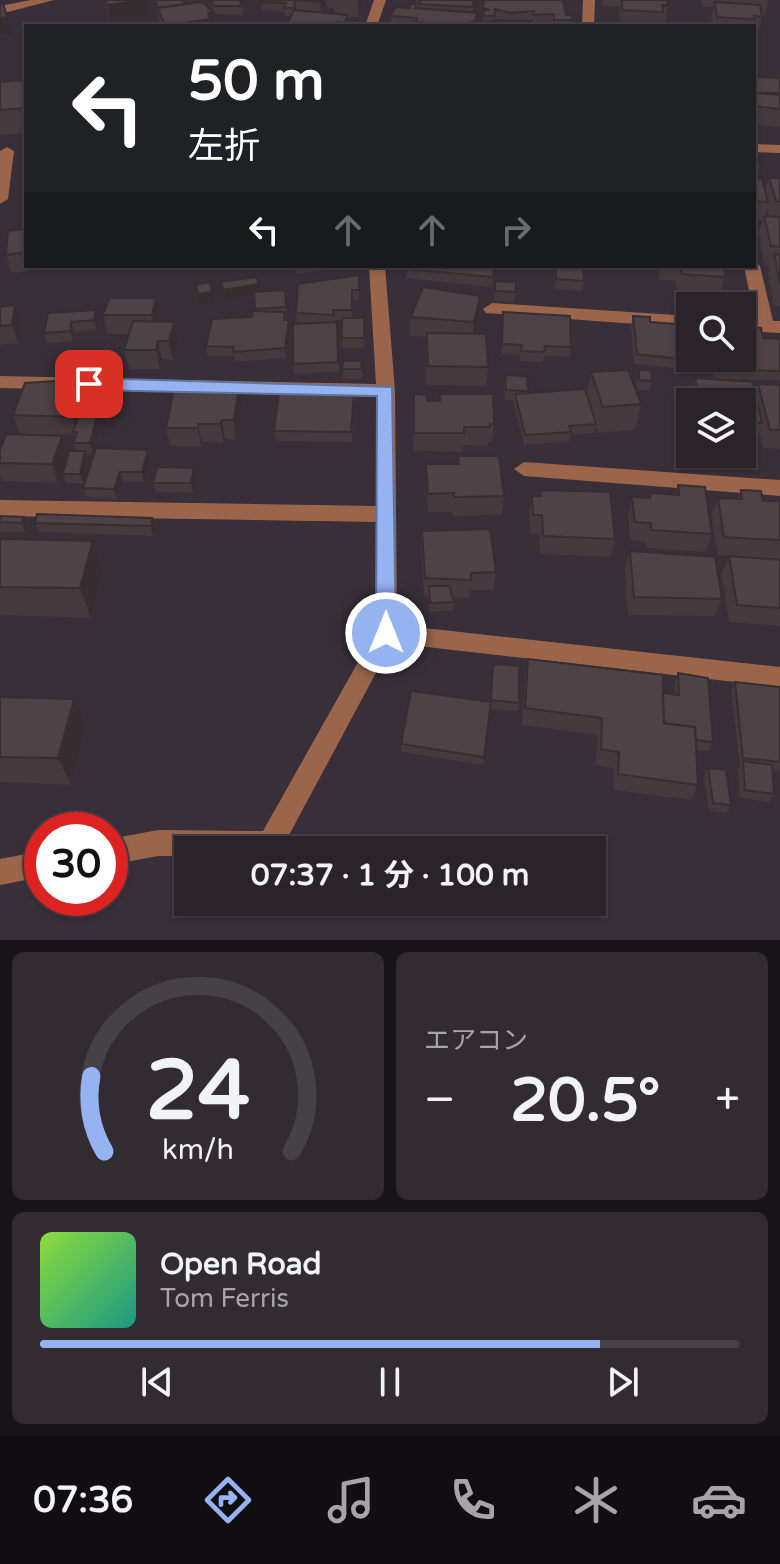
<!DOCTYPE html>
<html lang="ja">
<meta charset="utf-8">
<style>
body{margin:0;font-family:"Varela Round","Noto Sans JP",sans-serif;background:#322b32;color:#f1f3f6;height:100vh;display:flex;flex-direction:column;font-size:30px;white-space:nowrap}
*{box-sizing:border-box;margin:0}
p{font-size:26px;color:#a5a4a8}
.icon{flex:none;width:44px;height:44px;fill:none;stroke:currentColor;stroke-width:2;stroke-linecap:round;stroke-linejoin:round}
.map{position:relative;height:940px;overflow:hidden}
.panel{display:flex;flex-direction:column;gap:12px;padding:12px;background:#171317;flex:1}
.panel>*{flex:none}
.top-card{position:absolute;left:24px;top:24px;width:732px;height:244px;border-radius:0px;box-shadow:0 2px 6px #0004,0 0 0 2px #464047;background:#202124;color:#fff;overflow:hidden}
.fabs{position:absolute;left:676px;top:292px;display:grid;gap:16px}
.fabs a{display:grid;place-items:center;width:80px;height:80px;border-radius:0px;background:#2a232a;box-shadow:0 2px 6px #0004,0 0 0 2px #464047;font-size:40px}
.speed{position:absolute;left:24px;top:812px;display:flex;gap:16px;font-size:40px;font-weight:700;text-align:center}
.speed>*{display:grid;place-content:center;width:104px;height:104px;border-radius:50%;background:#2a232a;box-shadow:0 2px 6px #0004,0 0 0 2px #464047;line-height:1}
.speed .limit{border:12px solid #d22;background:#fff;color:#111}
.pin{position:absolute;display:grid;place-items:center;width:68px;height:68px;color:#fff;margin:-34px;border-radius:16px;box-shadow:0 4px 12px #0006}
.me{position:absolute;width:88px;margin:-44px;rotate:0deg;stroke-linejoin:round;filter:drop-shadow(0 0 6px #0008)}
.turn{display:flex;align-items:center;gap:28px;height:168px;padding:0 32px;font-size:36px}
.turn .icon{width:104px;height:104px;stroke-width:2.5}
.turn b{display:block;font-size:56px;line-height:68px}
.lanes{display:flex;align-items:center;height:76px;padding:0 32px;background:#0003;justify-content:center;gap:40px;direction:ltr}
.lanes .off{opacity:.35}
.big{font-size:60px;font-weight:700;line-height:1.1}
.panel .card{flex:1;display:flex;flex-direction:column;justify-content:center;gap:12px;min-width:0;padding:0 28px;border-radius:12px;background:#322b32}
.panel .dial{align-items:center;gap:0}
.dial svg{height:208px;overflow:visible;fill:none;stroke:#464047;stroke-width:7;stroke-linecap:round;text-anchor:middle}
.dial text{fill:#f1f3f6;stroke:none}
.song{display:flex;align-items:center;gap:24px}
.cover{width:96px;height:96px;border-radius:12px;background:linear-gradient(135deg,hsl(90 70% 55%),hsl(170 70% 35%))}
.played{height:8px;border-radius:4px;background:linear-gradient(90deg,#95b2f1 80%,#464047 80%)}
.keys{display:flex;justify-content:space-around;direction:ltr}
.heat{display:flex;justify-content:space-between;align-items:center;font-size:44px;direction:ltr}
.panel .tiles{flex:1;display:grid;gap:12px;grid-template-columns:1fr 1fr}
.card:last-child{grid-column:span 2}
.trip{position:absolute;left:174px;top:836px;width:432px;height:80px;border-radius:0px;background:#2a232a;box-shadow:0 2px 6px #0004,0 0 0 2px #464047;font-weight:700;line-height:80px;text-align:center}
.tabs{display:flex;height:128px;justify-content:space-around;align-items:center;background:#110e11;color:#a5a4a8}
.tabs .icon{width:56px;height:56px}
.tabs .active{color:#95b2f1}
.tabs b{font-size:36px;color:#f1f3f6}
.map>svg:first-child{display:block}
</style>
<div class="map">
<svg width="780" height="940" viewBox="0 0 780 940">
<rect width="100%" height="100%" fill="#382f38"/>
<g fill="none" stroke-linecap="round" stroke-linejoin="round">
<g fill="#9b654c" fill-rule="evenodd">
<path d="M31 0H54L0 14V6Z"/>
<path d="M374 0H386L377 26H365Z"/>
<path d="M583 0H595L594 26H582Z"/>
<path d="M754 144 780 145V153L754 152Z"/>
<path d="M7 147 14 151 8 199 0 204V151Z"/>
<path d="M754 261 760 266 773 321H780V333L742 331V319L755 320 744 266H754Z"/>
<path d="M369 266H385L395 391 397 625 780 667V687L392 643 281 850H188V856H158L110 865V839L158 830 263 831 375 632 376 522 0 516V500L376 506 377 397 0 388V376L376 384Z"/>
<path d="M492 303 690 316V328L486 313 483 309Z"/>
<path d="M524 462 780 480V496L524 476 514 469Z"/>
<path d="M42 851V877L0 885V859Z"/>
</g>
</g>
<g fill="#44393d" fill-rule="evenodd">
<path d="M104 0H147L150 16 110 22Z"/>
<path d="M154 0H183L185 4 215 26H161Z"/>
<path d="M210 0H239L243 6 244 15 215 14 211 5Z"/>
<path d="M262 0H364L358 17H347L348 26H286L291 17 285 16V12L262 10ZM326 7 334 8V14L324 13Z"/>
<path d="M416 0H475L473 13 476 22 475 26 391 25V16L416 9Z"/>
<path d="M484 0 566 15 572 20 571 26H482L483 17H482ZM494 18 509 21 533 20V23L494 22ZM553 22V26L536 23Z"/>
<path d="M602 0H667L668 5 665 22H661L660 25 670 26H609L610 22 620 23V7L602 6Z"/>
<path d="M702 0H768L764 17 762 16 758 34 754 33V26H712L711 19 714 7 702 6Z"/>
<path d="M754 77 780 78V127L754 124Z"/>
<path d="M26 80V133L0 135V82Z"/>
<path d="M754 140 760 163 756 179 765 190 769 178H780V306H774L768 273 770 265H765L758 234 764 216H769L767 208 763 220H754Z"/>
<path d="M26 229V266L64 267 12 273 6 255Z"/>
<path d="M294 266H339V268L296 274Z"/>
<path d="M404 266H494L492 287 406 278 407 268 404 267Z"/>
<path d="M555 266H583L584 281 582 291 555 289Z"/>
<path d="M658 266H724L725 277 720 295 677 293 675 280H660Z"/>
<path d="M359 275V300H352L353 318H364V348H342V320H334V322H337L339 372 294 374 293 364 308 323 297 322 296 313Z"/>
<path d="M495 281 516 292 514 302 494 301Z"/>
<path d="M221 282 259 284V292L285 290 287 317H286V320L290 330 286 358 234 362V356H208L206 346 252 317 255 311 254 295 225 300Z"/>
<path d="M480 296 478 315 474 334 488 367 486 386 427 385V337L411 336V317Z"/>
<path d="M109 298 160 317 158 322H174L178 341 173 360 162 359 160 369H129L124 350 129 334H108L103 315Z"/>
<path d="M0 307 21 324 18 343 0 345Z"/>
<path d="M503 312 571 347 570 357 544 356 543 362 520 361V355L501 354Z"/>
<path d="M48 313 99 320 97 330 74 332 73 341 47 343 44 333Z"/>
<path d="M633 316 650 322 690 358H706L705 364 699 363 696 370 634 364 631 326Z"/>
<path d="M763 338 780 339V380L714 379 710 358H742Z"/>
<rect x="343" y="361" width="19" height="18"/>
<path d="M639 370 652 381 650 390H637V379Z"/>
<path d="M591 372 641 404 635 430 598 433 596 426 594 433 570 435 569 442 524 445 514 404V400H505L504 385 505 375 528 391V393L587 394Z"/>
<path d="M695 378 755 392 758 384 780 385V449L763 448 759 432 755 442 742 441V402H691L690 397Z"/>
<path d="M85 379 88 388 105 386 107 395 93 453H86L88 461 83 483H66L63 474 67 457 58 483 3 481 0 475V450L62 436 68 454 76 451 74 443 75 438 74 435 20 434 13 415Z"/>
<path d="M239 386 242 404 236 439H225L224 443 202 442 201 447 170 446 166 428Z"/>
<path d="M354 394 352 442 276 441 274 431Z"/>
<path d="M414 394 427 401H439L440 394 494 424 492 442H488V446L463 445V452L413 451Z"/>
<path d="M458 456 504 496 502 515 453 516 452 512H428L426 483V464H458Z"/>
<path d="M150 459 144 482 123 481 117 499 86 497 83 488Z"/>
<path d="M196 478 193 493 156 492 153 483Z"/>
<path d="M678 485 712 534 706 552 646 548V542L630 540 628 516 632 497 648 498 650 493 675 494Z"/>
<path d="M540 490 615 539 611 557 540 554 539 534H530L529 514 532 496H539Z"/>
<path d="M741 490 763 501H780V559L718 555 711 516 718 498 738 499Z"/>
<path d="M0 516 24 517 28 527 25 532H0Z"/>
<path d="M152 518 155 528 153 536 39 532 35 523Z"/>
<path d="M422 531 496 572 493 590H470L469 598 452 597 454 602 453 611 429 612 428 596 424 595 421 549Z"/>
<path d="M0 539 93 541 103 571 91 618 0 615Z"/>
<path d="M630 551 722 599 714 616 628 615 625 568Z"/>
<path d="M729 556 780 560V626L729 622 722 574Z"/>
<path d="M528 659 663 693 675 695V682L678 673 713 742 709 751 696 750 698 785 691 800 613 790V768L596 765 597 735 522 725 525 676Z"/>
<path d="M493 664 519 703 518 711 490 709 483 765 401 752V744L490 702Z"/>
<path d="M735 682 780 687V771L772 770 774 794 769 802 740 798 738 769 740 766 731 691Z"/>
<path d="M0 697 86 726 71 785 0 782Z"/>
<path d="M708 768 731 805 727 813 709 811 704 776Z"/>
</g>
<g fill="#372e32">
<path d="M147 0 150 16 110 22 107 5Z"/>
<path d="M321 0H326V7L321 19Z"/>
<path d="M358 0H364L358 17Z"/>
<path d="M213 12 215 26H165L208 13Z"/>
<path d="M477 13 475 26H459Z"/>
<path d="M7 17 12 34 0 35V18Z"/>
<path d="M259 284 260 294 225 300 223 290Z"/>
<path d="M212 292 214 302 200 304 198 294Z"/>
<path d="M480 296 478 315 473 340 474 322Z"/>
<path d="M156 298 160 317 156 334 152 315Z"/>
<path d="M15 305 21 324 18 343 12 325Z"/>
<path d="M96 310 99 320 97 330 94 320Z"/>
<path d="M289 320 290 330 286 358 285 348Z"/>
<path d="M71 322 74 332 73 341 70 331Z"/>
<path d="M174 322 178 341 173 360 169 341Z"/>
<path d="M158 341 162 359 160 369 156 350Z"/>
<path d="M85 379 90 397 78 435 72 417Z"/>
<path d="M105 386 107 395 93 453 90 443Z"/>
<path d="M239 386 242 404 236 439 234 420Z"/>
<path d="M222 420 225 439 224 443 220 424Z"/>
<path d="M198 424 202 442 201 447 198 428Z"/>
<path d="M62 436 68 454 58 483 52 464Z"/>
<path d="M148 450 150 459 144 482 142 472Z"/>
<path d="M85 451 88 461 83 483 80 474Z"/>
<path d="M194 468 196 478 193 493 191 483Z"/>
<path d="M120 472 123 481 117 499 114 489Z"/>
<path d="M24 517 28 527 25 532 22 523Z"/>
<path d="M152 518 155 528 153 536 151 526Z"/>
<path d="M93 541 103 571 91 618 80 588Z"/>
<path d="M74 699 86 726 71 785 58 758Z"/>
</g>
<g fill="#4f4247" stroke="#372e32" stroke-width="2">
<path d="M105 0H144L107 5Z"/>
<path d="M155 0H183L185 4 158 8 159 10Z"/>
<path d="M211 0H239L243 6H214Z"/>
<path d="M262 0H294L295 8H284L286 3 261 2Z"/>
<path d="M294 0H321L320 2Z"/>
<path d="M420 0H474L473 7 419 4Z"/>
<path d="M484 0H563L566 15H572V20H554V14L533 15 534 11 510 13 495 9 494 16H483L484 10H490L483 8Z"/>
<path d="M622 0H667L668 5H662L663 12 622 10Z"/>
<path d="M202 2 213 12 208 13 210 19 165 26 158 8Z"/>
<path d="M715 2 760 5 762 17 754 16V19L717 17Z"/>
<path d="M3 3 7 17 0 18V4Z"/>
<path d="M410 4H416L415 8 477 13 475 21 459 26 416 22 417 18 391 16 395 7 410 8Z"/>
<path d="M294 10 347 15 345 23 337 22 336 26H286Z"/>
<path d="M521 21 554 26H482L483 22Z"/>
<path d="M610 22 670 26H610Z"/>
<path d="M687 22H700L702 26H687Z"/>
<path d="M754 77 780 78V93H754Z"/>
<path d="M26 80V108L0 110V82Z"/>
<path d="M754 93 780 95V109L754 106Z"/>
<path d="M754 140 760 163 754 162Z"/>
<path d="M769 178H780V202L776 201Z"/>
<path d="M754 179H762L768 202 754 201Z"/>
<path d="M764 216 780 217V247L771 246Z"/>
<path d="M26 229V252L6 255 8 231Z"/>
<path d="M774 254 780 255V283Z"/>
<path d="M407 266H494L493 277 406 269Z"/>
<path d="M556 266H583L584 281 556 279Z"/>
<path d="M680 266H724L725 277 682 274Z"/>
<path d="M359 275V290H352V310H333L334 315 296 313 298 284Z"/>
<path d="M256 277 259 284 223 290 221 282Z"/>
<path d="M495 281 516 282V292L495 291Z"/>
<path d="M210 282 212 292 198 294 196 285Z"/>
<path d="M423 287 480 296 474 322 411 317Z"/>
<path d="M285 290 286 307 255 309 254 292Z"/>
<path d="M109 298H156L152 315H103Z"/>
<path d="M15 305 12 325 0 326V307Z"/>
<path d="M96 310 94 320 71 322 70 331 44 333 48 313Z"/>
<path d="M253 311 285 312 284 320H289L285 348 233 352 234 347 206 346 212 319 252 317Z"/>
<path d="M503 312 570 316 571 347 545 346 544 352 521 351 522 345 502 344Z"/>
<path d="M633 316 650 317V322L690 325V358H699V361L637 354Z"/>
<rect x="342" y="318" width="22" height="20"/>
<path d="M133 321 174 322 169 341H158L156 350H124Z"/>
<path d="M337 322 338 362 293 364V324Z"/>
<path d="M742 327 761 328 763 338 780 339V371L717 369 715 358H742Z"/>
<path d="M427 333 486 334 488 367 428 366Z"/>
<path d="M343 361H362L361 369H342Z"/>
<path d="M628 370 641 404 603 407 591 372Z"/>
<path d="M639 370H651L652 381 639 380Z"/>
<path d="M505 375 527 376 528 391 506 390Z"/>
<path d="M695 378 753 382 762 423 742 422V402H699Z"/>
<path d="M85 379 72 417 13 415 25 383Z"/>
<path d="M175 384 239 386 234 420H222L220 424H198V428H166Z"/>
<path d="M758 384 780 385V430H770Z"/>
<path d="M89 386H105L90 443H74L77 432H73Z"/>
<path d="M585 389 596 424 569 426 571 432 525 435 515 394Z"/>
<path d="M279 393 354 394 351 432 274 431Z"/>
<path d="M414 394 427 395V401H440V394H493L494 424H490V427H464V433H414Z"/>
<path d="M6 434 62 436 52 464 0 463V450Z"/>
<path d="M96 448 148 450 142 472H120L114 489 83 488Z"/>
<path d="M69 451H85L80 474H63Z"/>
<path d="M458 456H499L504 496 454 497V493L428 494 426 464H459Z"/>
<path d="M157 467 194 468 191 483H153Z"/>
<path d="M678 485 705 487 712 534 651 530V523L635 522 632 497 650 498V493L679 495Z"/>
<path d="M540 490 610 492 615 539 543 536 542 515H533L532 496H541Z"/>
<path d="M741 490 761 491 763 501H780V540L724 537 718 498 742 499Z"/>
<path d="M37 514 152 518 151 526 35 523Z"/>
<path d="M0 516 24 517 22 523 0 522Z"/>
<path d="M490 529 496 572 471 573V580L425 578 422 531Z"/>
<path d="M0 539 93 541 80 588 0 587Z"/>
<path d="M630 551 715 557 722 599 634 597Z"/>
<path d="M729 556 780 560V608L737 605Z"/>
<path d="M429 586H449L454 602 430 603Z"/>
<path d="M528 659 663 675 664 723 695 727 698 785 618 774 619 752 601 749 602 718 525 708Z"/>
<path d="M493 664 519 666V703L491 700Z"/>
<path d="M678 673 708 678 713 742 696 740 695 727 664 723 663 693 679 695Z"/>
<path d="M735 682 780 687V762L743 758Z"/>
<path d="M411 691 491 702 484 757 401 744Z"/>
<path d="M0 697 74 699 58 758 0 757Z"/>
<path d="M743 761 772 765 774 794 745 790Z"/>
<path d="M708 768 726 770 731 805 713 803Z"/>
</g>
<path fill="#95b2f1" stroke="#61749d" stroke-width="2" d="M89 378 392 387 396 633 393 639 386 642 376 633 377 396 89 390 81 384Z"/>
</svg>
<div class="fabs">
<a><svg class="icon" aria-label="search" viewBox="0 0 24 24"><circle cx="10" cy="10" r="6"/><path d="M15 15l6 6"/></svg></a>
<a><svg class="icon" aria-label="layers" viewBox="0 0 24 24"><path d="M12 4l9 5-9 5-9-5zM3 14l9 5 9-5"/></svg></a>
</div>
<div class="speed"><div class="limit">30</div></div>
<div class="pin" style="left:89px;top:384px;background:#d93025"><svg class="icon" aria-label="arrive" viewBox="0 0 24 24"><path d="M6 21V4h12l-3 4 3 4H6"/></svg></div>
<svg class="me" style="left:386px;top:633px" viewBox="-20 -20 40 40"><circle r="17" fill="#95b2f1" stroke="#fff" stroke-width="3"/><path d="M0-11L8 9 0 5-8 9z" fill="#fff"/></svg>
<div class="trip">07:37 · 1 分 · 100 m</div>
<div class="top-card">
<div class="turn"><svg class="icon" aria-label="left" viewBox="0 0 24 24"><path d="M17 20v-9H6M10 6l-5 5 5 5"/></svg><div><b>50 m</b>左折</div></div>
<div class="lanes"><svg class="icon" aria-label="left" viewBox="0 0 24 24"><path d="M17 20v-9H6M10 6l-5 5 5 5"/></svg><svg class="icon off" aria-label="ahead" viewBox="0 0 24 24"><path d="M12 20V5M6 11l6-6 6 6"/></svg><svg class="icon off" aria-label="ahead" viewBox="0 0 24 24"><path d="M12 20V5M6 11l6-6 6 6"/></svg><svg class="icon off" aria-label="right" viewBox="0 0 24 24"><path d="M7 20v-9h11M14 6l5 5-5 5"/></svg></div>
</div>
</div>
<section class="panel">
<div class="tiles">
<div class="card dial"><svg viewBox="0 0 100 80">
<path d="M14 69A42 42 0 1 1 86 69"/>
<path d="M14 69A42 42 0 0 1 9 40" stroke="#95b2f1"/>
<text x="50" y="56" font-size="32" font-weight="700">24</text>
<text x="50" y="72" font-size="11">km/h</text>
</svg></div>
<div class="card"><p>エアコン</p>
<div class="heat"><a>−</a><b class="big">20.5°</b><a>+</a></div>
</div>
<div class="card">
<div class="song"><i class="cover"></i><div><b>Open Road</b><p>Tom Ferris</p></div></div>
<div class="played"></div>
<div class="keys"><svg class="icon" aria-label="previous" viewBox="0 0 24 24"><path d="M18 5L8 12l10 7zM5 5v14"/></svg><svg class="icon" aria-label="pause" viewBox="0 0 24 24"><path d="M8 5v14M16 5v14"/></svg><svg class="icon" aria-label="next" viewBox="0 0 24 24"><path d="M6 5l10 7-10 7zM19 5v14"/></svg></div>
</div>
</div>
</section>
<nav class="tabs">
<b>07:36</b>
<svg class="icon active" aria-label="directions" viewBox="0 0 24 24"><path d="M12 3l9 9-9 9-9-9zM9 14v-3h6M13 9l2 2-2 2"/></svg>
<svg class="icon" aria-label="music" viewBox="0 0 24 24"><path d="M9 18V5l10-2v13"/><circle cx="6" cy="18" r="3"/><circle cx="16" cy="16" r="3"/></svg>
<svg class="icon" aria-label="phone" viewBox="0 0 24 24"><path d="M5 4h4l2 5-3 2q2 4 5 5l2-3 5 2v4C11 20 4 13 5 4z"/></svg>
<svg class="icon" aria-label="climate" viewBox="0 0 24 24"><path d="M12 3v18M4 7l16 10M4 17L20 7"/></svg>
<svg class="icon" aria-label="car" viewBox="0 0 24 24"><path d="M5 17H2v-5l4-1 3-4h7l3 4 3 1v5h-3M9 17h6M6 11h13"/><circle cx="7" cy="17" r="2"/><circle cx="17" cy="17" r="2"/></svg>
</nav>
